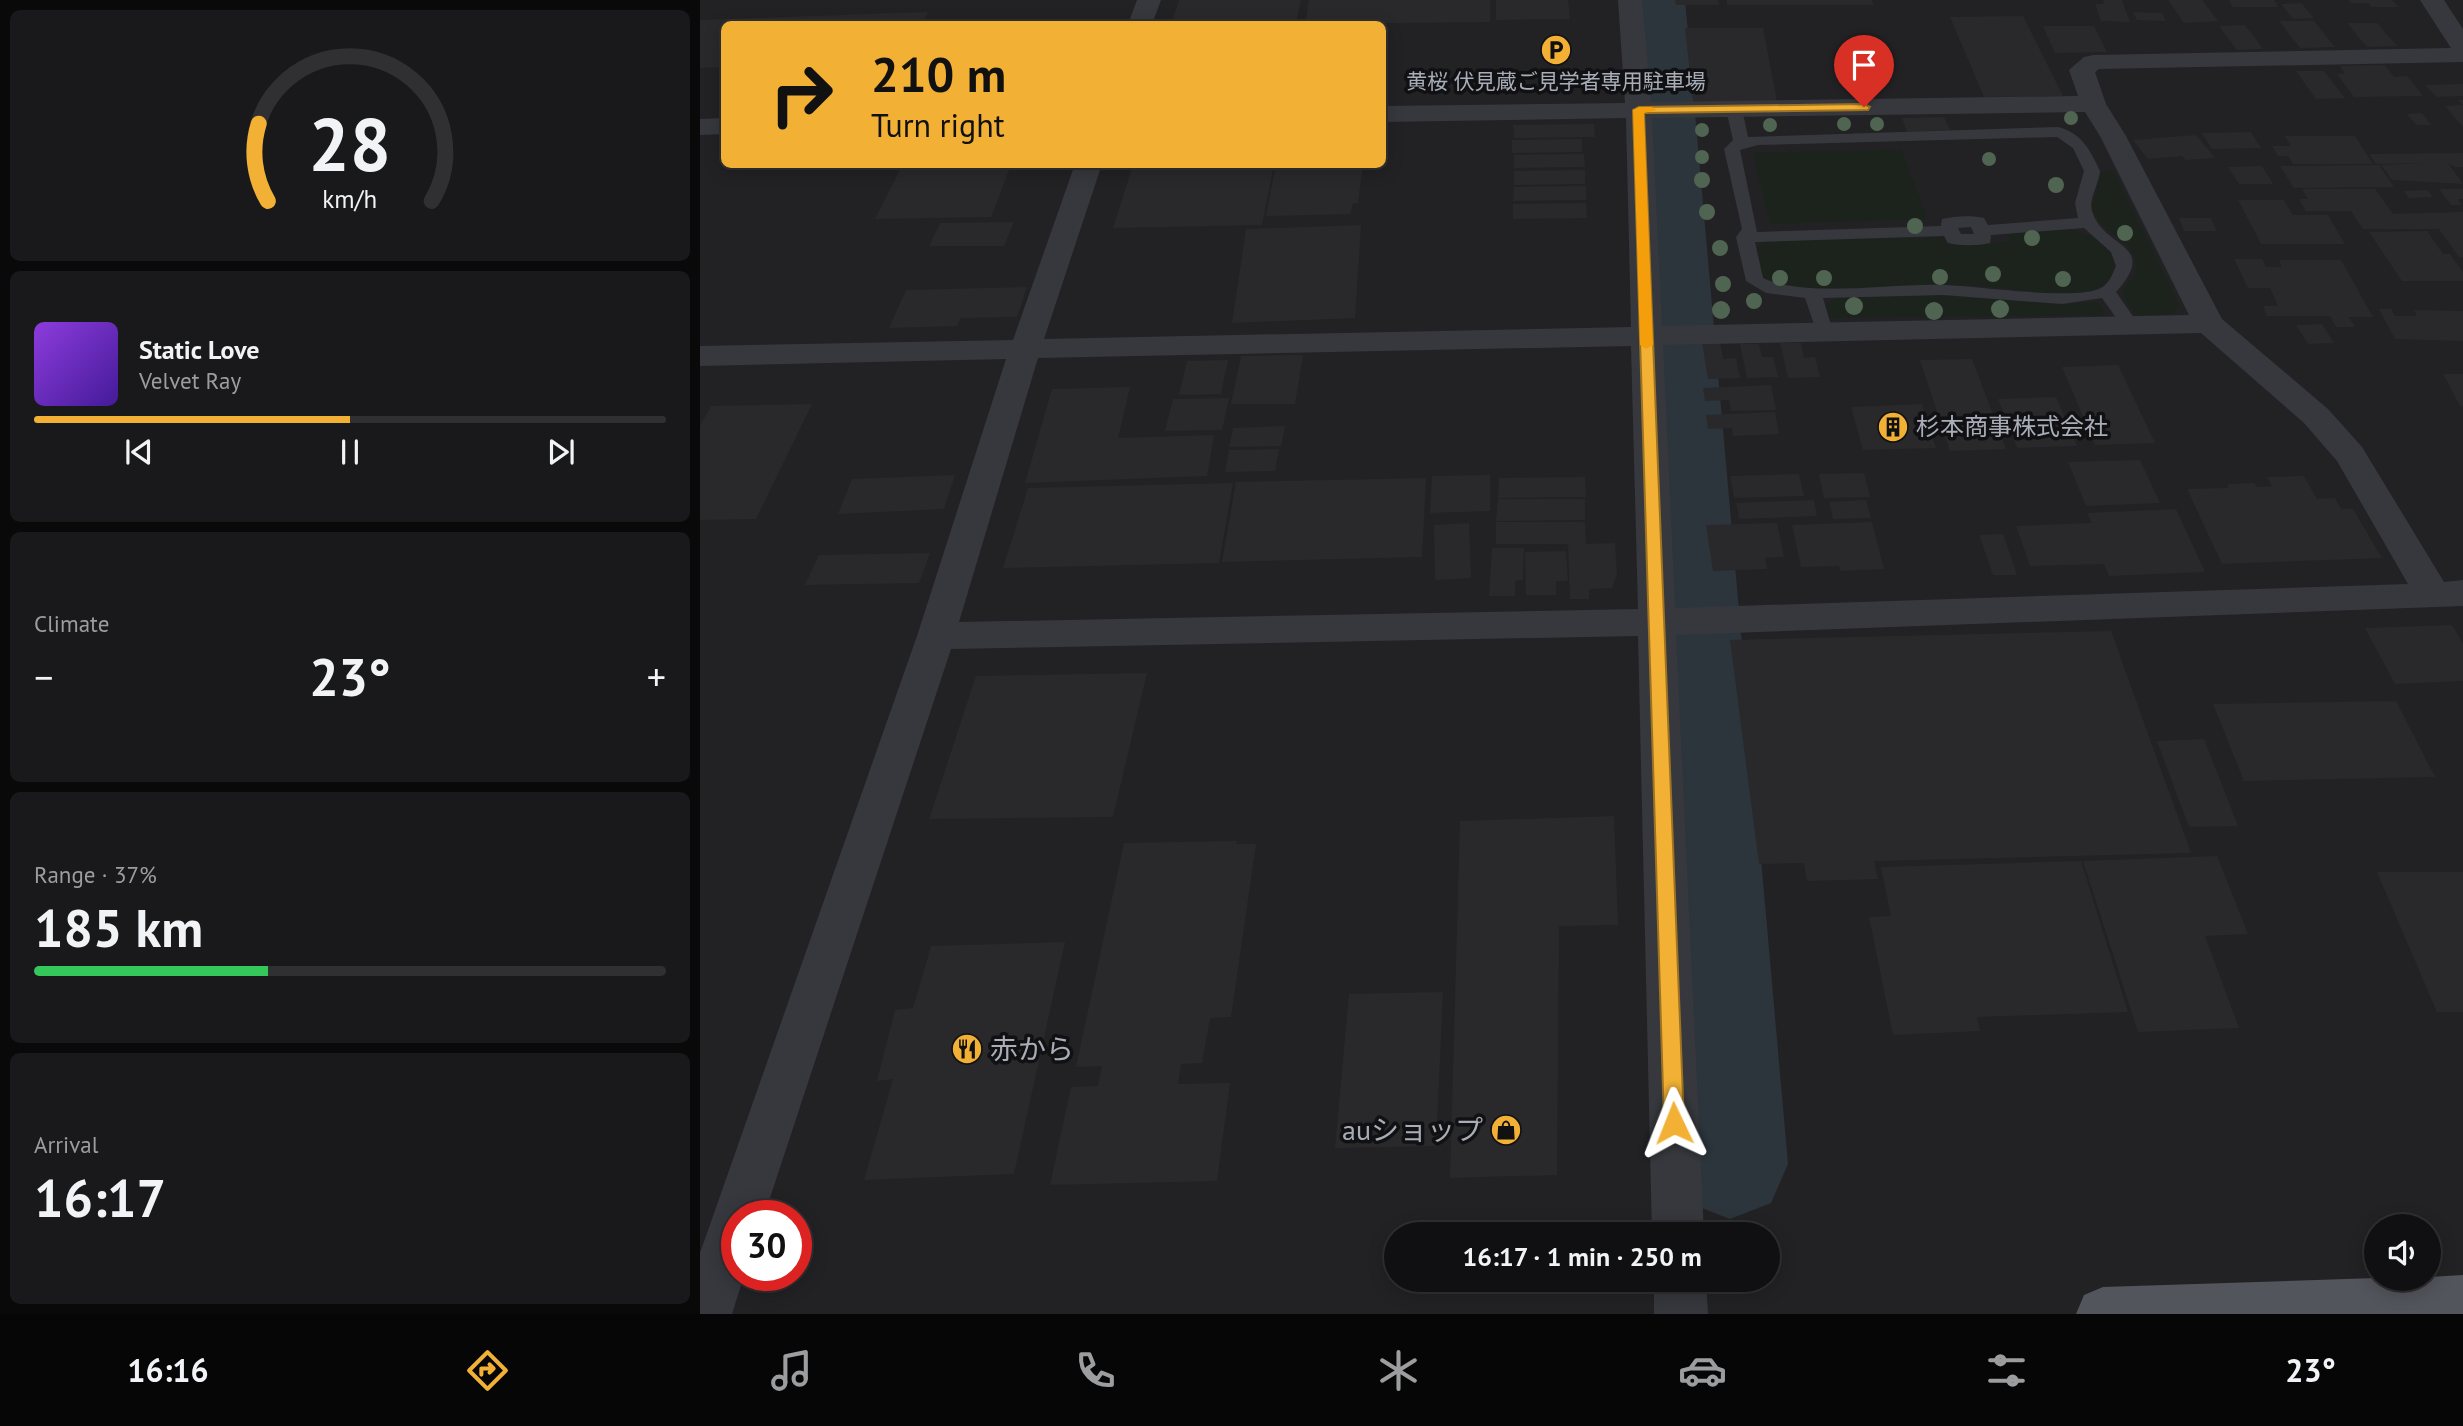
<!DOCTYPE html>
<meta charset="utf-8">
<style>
body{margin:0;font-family:"PT Sans","Noto Sans JP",sans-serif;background:#19191b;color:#f1f3f6;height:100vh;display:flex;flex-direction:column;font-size:26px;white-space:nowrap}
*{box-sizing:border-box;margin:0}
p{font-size:23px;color:#9c9d9f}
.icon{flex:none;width:38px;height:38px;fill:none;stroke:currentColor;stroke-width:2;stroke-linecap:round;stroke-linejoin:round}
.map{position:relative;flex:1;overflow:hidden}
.side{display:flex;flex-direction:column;gap:10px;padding:10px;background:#09090a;width:700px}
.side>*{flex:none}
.banner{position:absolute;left:21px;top:21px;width:665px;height:147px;border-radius:10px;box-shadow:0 4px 18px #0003,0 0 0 2px #303032;background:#f2b134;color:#111;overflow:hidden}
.tools{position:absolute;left:1664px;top:1214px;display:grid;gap:14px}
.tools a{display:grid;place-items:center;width:77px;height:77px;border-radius:50%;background:#101012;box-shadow:0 4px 18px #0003,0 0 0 2px #303032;font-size:35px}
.speed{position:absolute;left:21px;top:1200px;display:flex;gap:14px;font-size:35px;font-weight:700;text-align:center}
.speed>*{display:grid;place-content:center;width:91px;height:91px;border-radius:50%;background:#101012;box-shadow:0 4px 18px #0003,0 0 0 2px #303032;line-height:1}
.speed .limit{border:10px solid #d22;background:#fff;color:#111}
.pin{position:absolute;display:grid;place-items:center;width:60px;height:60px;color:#fff;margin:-72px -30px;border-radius:50% 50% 50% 0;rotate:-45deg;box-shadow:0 0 7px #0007}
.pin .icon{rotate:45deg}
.me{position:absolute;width:77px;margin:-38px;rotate:358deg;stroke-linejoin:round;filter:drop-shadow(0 0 5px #0008)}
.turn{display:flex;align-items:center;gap:24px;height:147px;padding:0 35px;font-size:32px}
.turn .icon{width:91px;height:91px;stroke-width:2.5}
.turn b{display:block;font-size:49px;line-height:60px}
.big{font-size:52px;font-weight:600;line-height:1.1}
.side .card{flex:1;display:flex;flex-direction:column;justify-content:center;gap:10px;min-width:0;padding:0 24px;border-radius:10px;background:#19191b}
.side .dial{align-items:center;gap:0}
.dial svg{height:182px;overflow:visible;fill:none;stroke:#303032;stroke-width:7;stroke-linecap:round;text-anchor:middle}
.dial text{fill:#f1f3f6;stroke:none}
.song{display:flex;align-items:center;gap:21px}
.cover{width:84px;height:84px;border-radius:10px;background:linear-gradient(135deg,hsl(270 70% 55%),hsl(260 70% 35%))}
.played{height:7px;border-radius:4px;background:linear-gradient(90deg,#f2b134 50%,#303032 50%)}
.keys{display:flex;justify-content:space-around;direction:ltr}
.heat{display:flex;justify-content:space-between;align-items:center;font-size:38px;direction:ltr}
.charge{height:10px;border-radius:5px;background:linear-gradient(90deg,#34c759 37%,#303032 0)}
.trip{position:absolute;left:684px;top:1222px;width:396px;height:70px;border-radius:35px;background:#101012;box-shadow:0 4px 18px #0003,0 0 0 2px #303032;font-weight:600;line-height:70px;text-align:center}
.tab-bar{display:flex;height:112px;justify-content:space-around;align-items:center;background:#060607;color:#9c9d9f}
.tab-bar .icon{width:49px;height:49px}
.tab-bar .selected{color:#f2b134}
.tab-bar b{font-size:32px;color:#f1f3f6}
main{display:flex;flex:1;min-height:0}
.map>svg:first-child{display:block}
</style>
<main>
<section class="side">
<div class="card dial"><svg viewBox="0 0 100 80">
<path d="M14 69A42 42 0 1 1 86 69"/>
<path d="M14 69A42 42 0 0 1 10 35" stroke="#f2b134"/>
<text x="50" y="56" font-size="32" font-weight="700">28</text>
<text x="50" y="72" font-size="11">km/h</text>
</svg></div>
<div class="card">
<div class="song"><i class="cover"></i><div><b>Static Love</b><p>Velvet Ray</p></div></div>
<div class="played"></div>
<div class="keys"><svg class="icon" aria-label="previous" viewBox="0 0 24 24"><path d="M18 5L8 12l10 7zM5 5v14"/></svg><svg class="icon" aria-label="pause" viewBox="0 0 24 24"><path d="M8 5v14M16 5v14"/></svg><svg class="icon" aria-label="next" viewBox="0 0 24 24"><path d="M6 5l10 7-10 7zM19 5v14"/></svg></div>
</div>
<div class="card"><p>Climate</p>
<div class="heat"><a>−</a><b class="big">23°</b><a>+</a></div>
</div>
<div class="card"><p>Range · 37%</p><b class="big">185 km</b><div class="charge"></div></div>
<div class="card"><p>Arrival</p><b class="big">16:17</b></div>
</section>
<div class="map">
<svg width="1763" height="1314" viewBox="0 0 1763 1314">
<rect width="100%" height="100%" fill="#161618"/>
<path fill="#222225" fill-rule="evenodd" d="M0 0H1763V1314H0ZM24 24H682V164H24ZM37 1216H96V1276H37ZM1676 1227H1729V1279H1676ZM696 1234H1068V1279H696Z"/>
<g fill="#1c231d">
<path d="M1201 149 1228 219 1070 224 1053 153Z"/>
<path d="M1408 170 1413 171 1479 304 1474 314 1434 315 1422 292C1426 284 1435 277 1436 268 1437 245 1410 236 1399 221 1395 216 1393 211 1390 206L1397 193 1398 174Z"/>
<path d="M1368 229C1391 234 1408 243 1416 265L1411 278 1401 286 1379 296 1266 285 1085 289 1064 280 1057 251 1058 245 1066 241 1244 237 1246 244 1311 242 1308 233Z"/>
<path d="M1264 295 1358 305 1396 302 1402 306 1406 315 1129 318 1125 305 1136 298Z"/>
</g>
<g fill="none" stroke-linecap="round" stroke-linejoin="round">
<path fill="#2c353c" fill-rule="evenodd" d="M931 0H985L1088 1164 1071 1203 1030 1219 989 1203 972 1164Z"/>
</g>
<g fill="#29292c">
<path d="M479 0H601L596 24H471Z"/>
<path d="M609 0H790V22L605 24Z"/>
<path d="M796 0H868L870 19 796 20Z"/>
<path d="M975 0H1018L1019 5H976Z"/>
<path d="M1027 0H1172L1174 5H1027Z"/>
<path d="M1403 0H1422L1430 22 1401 21 1395 4H1404Z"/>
<path d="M1468 0H1502L1518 21 1484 23Z"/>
<path d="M1529 0H1574L1578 7H1533Z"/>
<path d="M1649 0H1692L1698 7H1671L1668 3H1651Z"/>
<path d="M1601 3 1614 18 1593 19 1581 4Z"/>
<path d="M228 12 222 24H24V67L0 68V20Z"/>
<path d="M1433 12 1462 13 1466 21 1437 20Z"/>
<path d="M1323 16 1363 96 1284 97 1250 17Z"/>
<path d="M1579 21H1614L1635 47 1600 48Z"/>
<path d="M1647 23H1677L1697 46 1667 47Z"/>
<path d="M1545 25 1563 49 1537 50 1519 26Z"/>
<path d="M1343 26H1394L1407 52 1355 53Z"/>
<path d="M985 28H1063L1077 101H993Z"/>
<path d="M1685 65 1694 77 1707 76 1723 96 1654 97 1637 74H1645L1640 66Z"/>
<path d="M1596 71H1624L1645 98 1616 99Z"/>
<path d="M1763 84V96L1737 97 1725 85Z"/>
<path d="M1758 100H1763V127L1745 106 1763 105Z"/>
<path d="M1722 113 1731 125H1716L1707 114Z"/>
<path d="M1244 117 1250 130 1207 132 1202 118Z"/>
<path d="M894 124 895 137 814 138 813 125Z"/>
<path d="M1551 132 1561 148 1512 149 1502 133Z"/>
<path d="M1496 135 1515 158 1486 160 1482 156 1448 159 1433 140Z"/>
<path d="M1585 136H1655L1673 164H1593L1588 156H1578L1572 146H1591Z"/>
<path d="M882 139V152L812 153V140Z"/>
<path d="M1763 153V167H1755L1748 163 1763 184 1692 180 1681 165 1724 163 1676 164 1669 154Z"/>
<path d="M884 154 885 167 814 168V155Z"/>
<path d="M574 164 562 225 413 228 433 165Z"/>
<path d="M576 164H663L658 203H653L650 214 566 216Z"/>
<path d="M1679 165 1694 187 1594 188 1580 166Z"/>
<path d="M1562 166 1573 184H1539L1528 167Z"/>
<path d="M310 168 291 217 175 219 200 170Z"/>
<path d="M885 170V184L814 185V171Z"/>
<path d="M886 186V200L813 201 814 187Z"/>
<path d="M1602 189H1675L1693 214 1763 212V257H1759L1739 229H1663L1651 211H1606L1599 199H1608Z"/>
<path d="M1739 189H1763V199H1758L1762 205H1751Z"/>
<path d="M1728 190 1733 197 1709 198 1704 191Z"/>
<path d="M1538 200H1584L1593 215H1628L1645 244H1561Z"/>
<path d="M886 203 887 218 813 219V204Z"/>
<path d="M1479 218H1511L1517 231H1484Z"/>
<path d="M314 222 304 246H229L240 223Z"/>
<path d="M661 225 655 318 532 323 546 229Z"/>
<path d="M1727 231 1743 254H1750L1763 272V281H1702L1669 232Z"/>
<path d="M1534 259H1562L1566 267H1582L1579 260H1641L1673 317H1649L1655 327H1636L1630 316H1567L1563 306H1578L1570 288H1548Z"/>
<path d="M327 287 317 317 261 318 257 326 189 328 206 290Z"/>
<path d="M1679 309H1691L1695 316H1717L1714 310 1763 311V341L1695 339Z"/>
<path d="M1622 324 1634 343 1608 344 1596 325Z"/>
<path d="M1020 342 1023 359 1036 358 1040 378 1008 379 1002 343Z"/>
<path d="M1080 343H1101L1104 358 1115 357 1120 377 1088 378Z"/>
<path d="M1040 344H1059L1062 357H1073L1078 377 1047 378Z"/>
<path d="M603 355 595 404H531L541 356Z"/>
<path d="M1272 359 1306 449 1250 451 1220 360Z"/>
<path d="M528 360 521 394 479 395 487 361Z"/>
<path d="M1418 365 1455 443 1395 445 1362 367Z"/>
<path d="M1743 374H1763V406H1760Z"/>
<path d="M1071 385 1076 410 1031 411 1029 400 1005 401 1003 388Z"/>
<path d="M430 387 418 438 514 435 507 476 325 483 352 389Z"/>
<path d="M1356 397 1377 446 1317 448 1298 399Z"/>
<path d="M529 398 522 430 465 431 473 399Z"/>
<path d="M112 404 56 519 0 520V426L11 406Z"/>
<path d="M1222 404 1236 448 1163 450 1151 407Z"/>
<path d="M1075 412 1079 434 1033 436 1032 428 1008 429 1006 415Z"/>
<path d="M585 426 581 446 529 447 533 428Z"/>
<path d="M579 449 575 471 525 472 529 450Z"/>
<path d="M1440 460 1460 503 1386 506 1368 462Z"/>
<path d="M1164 473 1170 497 1124 498 1119 474Z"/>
<path d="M1099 474 1104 496 1034 498 1030 476Z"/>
<path d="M255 475 244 509 138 514 152 479Z"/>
<path d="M790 475V511L730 513 732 476Z"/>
<path d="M1604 476 1617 499 1635 498 1641 509H1653L1682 558 1522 564 1487 489 1529 488 1527 484 1555 483 1556 487 1572 486 1567 477Z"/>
<path d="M885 477 886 497 798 498 799 478Z"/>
<path d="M726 478 722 557 522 562 536 482Z"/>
<path d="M533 483 519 563 303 568 328 488Z"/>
<path d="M798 499H885V520L796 521Z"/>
<path d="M1114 500 1117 516 1039 519 1036 503Z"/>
<path d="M1166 500 1171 518 1133 519 1129 502Z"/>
<path d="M1476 509 1505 572 1409 576 1404 564 1330 566 1316 526 1392 523 1387 513Z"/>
<path d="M796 522H885L886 544 915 543 917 573 912 588 889 589V599H870L868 544H796Z"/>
<path d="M1172 522 1184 569 1140 571 1139 566 1101 567 1092 525Z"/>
<path d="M769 523 771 578 735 580 734 525Z"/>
<path d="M1077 523 1084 557 1065 558 1067 569 1013 571 1006 525Z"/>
<path d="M1303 534 1317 575H1293L1279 535Z"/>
<path d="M792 548H824L823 580 815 581V596H789Z"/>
<path d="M866 551 868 581H856V595H826L825 552Z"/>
<path d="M230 553 219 583 105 585 119 555Z"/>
<path d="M1752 625 1763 644V681L1695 684 1665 628Z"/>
<path d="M1411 631 1491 853 1174 861 1178 879 1107 881 1104 863 1059 864 1030 640Z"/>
<path d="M447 673 413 817 229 819 276 676Z"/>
<path d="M1696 701 1735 777 1544 781 1513 704Z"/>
<path d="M1504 739 1538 826 1489 827 1457 741Z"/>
<path d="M914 816 918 925 859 926 857 1175 750 1178 760 821Z"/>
<path d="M537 841 536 844H556L531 1017 510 1018 502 1063 481 1064 478 1084 530 1083 517 1181 350 1185 371 1087 398 1086 402 1066 376 1067 424 843Z"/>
<path d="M1517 856 1548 934 1505 936 1539 1028 1438 1032 1383 861Z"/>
<path d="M1381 861 1428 1012 1277 1017 1280 1031 1193 1035 1169 917 1191 916 1181 867Z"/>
<path d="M1677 872H1763V1012H1737Z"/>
<path d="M365 942 314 1174 164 1180 193 1079 177 1081 195 1010 213 1008 231 946Z"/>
<path d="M743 992 736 1146 635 1148 649 994Z"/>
</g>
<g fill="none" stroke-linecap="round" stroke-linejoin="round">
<path fill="#37383d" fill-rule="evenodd" d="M1034 104 1042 109 1048 137 1358 127C1382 133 1390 150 1400 171 1399 185 1387 200 1393 214 1406 249 1459 244 1416 292L1439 325 1430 330 1424 329 1402 298 1362 304 1243 295 1123 298 1133 332 1130 336H1118L1105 298 1066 293 1046 281 1036 237 1042 229 1024 149 1033 140 1026 109ZM1357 137 1373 148 1384 171 1375 203 1378 218 1288 225 1284 218C1272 215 1254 216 1242 219L1241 226 1057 232 1040 150 1058 145ZM1271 227 1274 234H1261L1258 228ZM1384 228 1411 252 1416 266C1413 273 1409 284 1401 288 1376 301 1278 286 1245 285 1194 282 1109 299 1063 278L1055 242 1244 236 1248 243C1260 246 1278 246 1290 243L1291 235Z"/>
<g fill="#37383d" fill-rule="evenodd">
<path d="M437 0H461L452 24H428Z"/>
<path d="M918 0H942L951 102 1378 96 1369 70 1384 57 1393 55 1751 48 1720 0H1744L1763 29V62L1399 69 1395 72 1406 104 1426 136 1522 319 1628 409 1662 447 1744 582 1763 580V606L976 635 1004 1234H952L938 636 251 649 64 1216H37V1276H44L32 1314H0V1253L217 636 306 359 0 366V346L313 340 375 164H402L344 339 931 327 926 118 682 122V106L925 103ZM1385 112 1400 136 1489 315 962 326 952 118ZM1501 333 1604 423 1637 461 1708 584 975 608 963 345ZM931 346 938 609 259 622 338 358Z"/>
<path d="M24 118V134L0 135V119Z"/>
<path d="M954 1279H1006L1008 1314H954Z"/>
</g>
<path fill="#53555c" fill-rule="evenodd" d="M1763 1275V1314H1376L1384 1295 1403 1287 1676 1278 1729 1279V1277Z"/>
</g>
<g fill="#506452">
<circle cx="1371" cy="118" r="7"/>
<circle cx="1144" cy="124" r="7"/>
<circle cx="1177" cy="124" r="7"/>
<circle cx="1070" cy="125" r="7"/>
<circle cx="1002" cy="130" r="7"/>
<circle cx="1002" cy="157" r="7"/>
<circle cx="1289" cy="159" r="7"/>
<circle cx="1002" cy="180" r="8"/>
<circle cx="1356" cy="185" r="8"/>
<circle cx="1007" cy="212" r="8"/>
<circle cx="1215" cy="226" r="8"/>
<circle cx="1425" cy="233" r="8"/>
<circle cx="1332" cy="238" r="8"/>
<circle cx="1020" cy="248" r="8"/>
<circle cx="1293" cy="274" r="8"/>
<circle cx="1240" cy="277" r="8"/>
<circle cx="1080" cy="278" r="8"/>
<circle cx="1124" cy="278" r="8"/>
<circle cx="1363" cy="279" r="8"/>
<circle cx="1023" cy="284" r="8"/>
<circle cx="1054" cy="301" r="8"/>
<circle cx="1154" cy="306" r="9"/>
<circle cx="1300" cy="309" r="9"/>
<circle cx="1021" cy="310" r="9"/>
<circle cx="1234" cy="311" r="9"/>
</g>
<path fill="#f2b134" stroke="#9d7322" stroke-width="2" d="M1164 104 1170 107 1168 110 944 113 984 1123 981 1129 974 1132 967 1129 964 1123 933 110 939 107Z"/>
<path fill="#f59e0b" d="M939 107H952L957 110 944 113 953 345 946 349 940 345 933 110Z"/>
<defs>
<g id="parking-disc" transform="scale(1.575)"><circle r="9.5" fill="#f2b134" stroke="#111113"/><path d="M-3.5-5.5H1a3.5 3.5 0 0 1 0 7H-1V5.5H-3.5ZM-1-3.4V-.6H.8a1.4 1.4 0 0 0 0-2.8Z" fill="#111"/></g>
<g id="building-disc" transform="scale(1.575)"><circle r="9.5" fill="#f2b134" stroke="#111113"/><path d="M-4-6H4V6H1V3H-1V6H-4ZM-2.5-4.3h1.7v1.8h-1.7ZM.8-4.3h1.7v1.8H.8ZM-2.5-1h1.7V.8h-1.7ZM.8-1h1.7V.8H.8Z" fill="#111"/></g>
<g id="restaurant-disc" transform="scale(1.575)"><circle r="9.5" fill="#f2b134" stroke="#111113"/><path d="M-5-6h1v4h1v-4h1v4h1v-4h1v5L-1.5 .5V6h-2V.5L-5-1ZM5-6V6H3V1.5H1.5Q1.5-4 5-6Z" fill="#111"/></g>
<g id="shop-disc" transform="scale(1.575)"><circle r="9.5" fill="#f2b134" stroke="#111113"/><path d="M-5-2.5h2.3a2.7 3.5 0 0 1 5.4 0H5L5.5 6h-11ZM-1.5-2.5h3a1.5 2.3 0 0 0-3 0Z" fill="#111"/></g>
</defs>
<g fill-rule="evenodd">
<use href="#parking-disc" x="856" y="50"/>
<use href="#building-disc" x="1193" y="427"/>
<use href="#restaurant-disc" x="267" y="1049"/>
<use href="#shop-disc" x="806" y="1130"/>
</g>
<g text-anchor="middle" stroke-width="7" stroke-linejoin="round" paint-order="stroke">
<g font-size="21" fill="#a8adb8" stroke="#111113">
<text x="856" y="89">黄桜 伏見蔵ご見学者専用駐車場</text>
</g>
<g font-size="24" fill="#a8adb8" stroke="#111113" text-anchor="start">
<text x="1216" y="435">杉本商事株式会社</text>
</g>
<g font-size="28" fill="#a8adb8" stroke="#111113" text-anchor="start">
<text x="290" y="1059">赤から</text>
<text x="783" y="1140" text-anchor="end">auショップ</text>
</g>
</g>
</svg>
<div class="tools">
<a><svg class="icon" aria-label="sound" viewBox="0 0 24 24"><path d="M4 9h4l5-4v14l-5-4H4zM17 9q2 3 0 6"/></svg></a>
</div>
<div class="speed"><div class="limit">30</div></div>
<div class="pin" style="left:1164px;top:107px;background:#d93025"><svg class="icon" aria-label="arrive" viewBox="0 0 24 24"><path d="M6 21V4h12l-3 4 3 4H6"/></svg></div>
<svg class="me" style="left:974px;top:1123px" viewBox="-20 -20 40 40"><path d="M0-17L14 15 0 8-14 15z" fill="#f2b134" stroke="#fff" stroke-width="4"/></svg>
<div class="trip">16:17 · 1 min · 250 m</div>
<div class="banner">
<div class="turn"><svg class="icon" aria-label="right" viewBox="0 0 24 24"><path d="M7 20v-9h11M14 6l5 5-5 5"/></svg><div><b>210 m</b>Turn right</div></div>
</div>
</div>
</main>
<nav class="tab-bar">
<b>16:16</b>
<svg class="icon selected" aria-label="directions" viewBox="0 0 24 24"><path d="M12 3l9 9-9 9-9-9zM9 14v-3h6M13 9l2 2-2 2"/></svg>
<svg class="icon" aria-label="music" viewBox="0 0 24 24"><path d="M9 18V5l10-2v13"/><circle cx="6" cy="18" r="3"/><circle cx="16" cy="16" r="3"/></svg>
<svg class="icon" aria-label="phone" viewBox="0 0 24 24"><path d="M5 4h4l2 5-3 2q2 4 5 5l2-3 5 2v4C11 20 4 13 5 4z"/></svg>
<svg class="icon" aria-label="climate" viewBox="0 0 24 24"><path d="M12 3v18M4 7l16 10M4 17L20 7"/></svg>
<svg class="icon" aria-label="car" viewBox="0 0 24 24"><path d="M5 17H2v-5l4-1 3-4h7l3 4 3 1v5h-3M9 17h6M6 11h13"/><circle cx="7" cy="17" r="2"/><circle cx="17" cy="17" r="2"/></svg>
<svg class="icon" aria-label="filters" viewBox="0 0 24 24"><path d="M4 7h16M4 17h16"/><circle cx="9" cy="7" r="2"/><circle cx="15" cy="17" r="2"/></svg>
<b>23°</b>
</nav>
